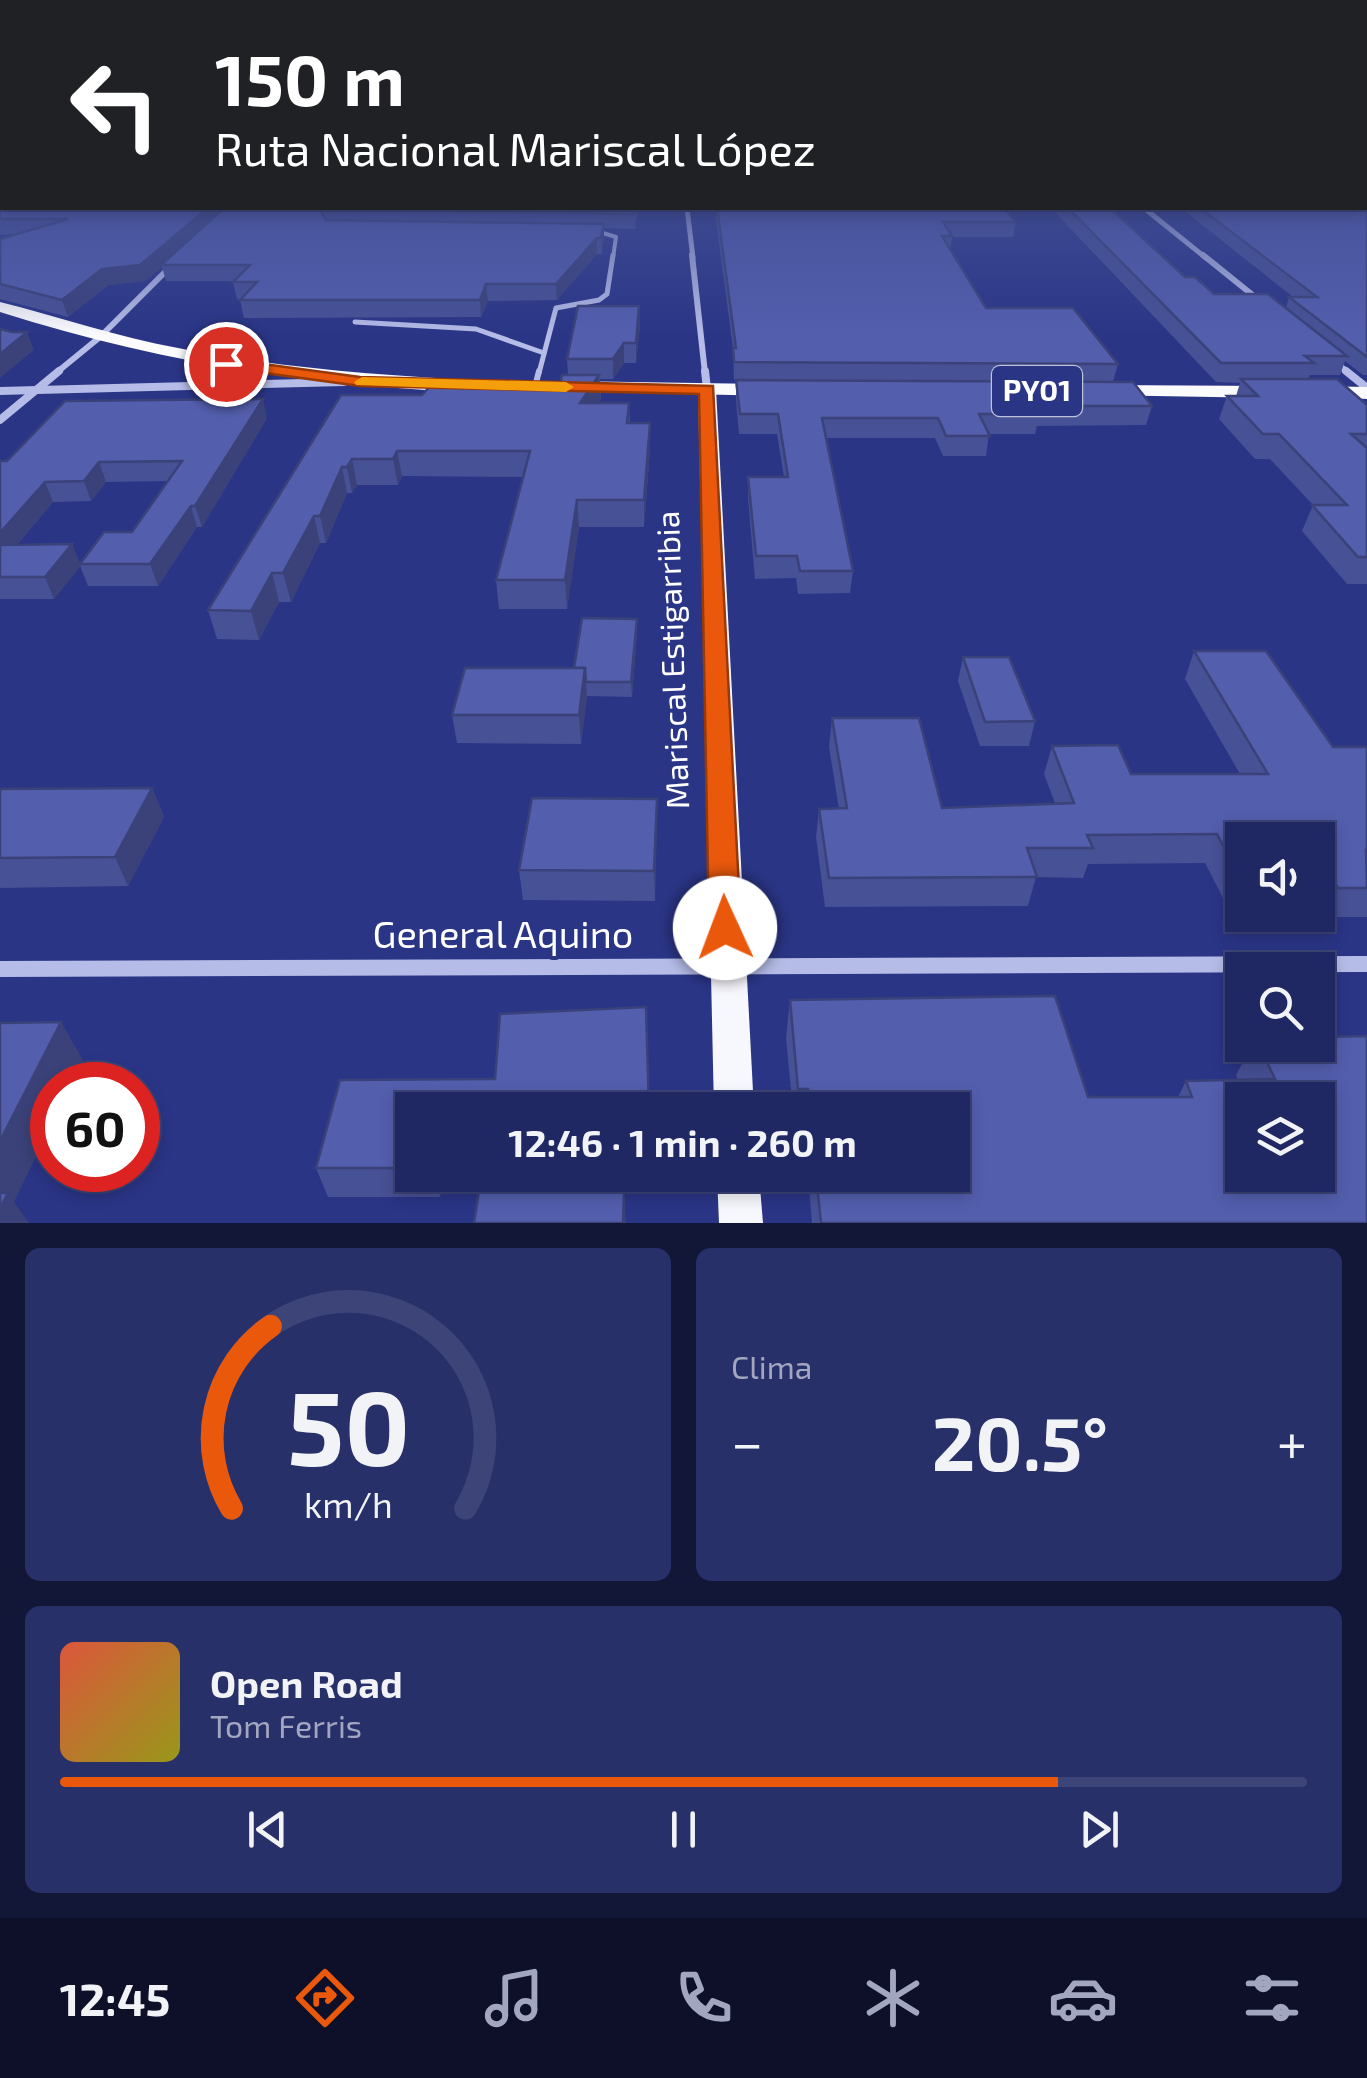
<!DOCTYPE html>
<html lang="es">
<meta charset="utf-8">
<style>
body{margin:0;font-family:"Exo 2",sans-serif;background:#28306a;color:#f1f3f6;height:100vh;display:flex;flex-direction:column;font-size:38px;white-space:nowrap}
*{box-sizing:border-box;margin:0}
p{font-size:32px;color:#a2a6bf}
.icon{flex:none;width:55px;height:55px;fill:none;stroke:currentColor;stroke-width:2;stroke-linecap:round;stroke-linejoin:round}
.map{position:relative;height:1223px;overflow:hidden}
.sheet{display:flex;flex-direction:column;gap:25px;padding:25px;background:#121637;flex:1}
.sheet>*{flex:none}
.banner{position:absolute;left:0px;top:0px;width:1368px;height:210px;box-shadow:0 5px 15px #0003,0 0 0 2px #3d4478;background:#202124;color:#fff;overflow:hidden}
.buttons{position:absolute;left:1225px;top:822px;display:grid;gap:20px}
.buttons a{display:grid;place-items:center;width:110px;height:110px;border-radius:0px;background:#202864;box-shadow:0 5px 15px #0003,0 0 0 2px #3d4478;font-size:50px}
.speed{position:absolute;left:30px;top:1062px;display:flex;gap:20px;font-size:50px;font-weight:700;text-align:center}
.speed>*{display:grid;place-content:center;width:130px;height:130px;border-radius:50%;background:#202864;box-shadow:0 5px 15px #0003,0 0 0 2px #3d4478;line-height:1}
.speed .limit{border:15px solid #d22;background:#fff;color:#111}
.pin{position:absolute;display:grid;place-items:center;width:85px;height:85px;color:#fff;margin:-42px;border:5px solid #fff;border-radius:50%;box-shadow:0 2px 10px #0007}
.me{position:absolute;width:110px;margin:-55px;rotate:358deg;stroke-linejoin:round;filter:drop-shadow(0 0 8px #0008)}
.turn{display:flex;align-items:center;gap:35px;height:210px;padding:0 50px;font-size:45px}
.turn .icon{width:130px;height:130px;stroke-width:2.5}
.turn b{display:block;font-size:70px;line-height:85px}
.big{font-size:75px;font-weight:700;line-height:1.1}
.sheet .tile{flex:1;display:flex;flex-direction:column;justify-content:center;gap:15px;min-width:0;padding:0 35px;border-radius:15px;background:#28306a}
.sheet .dial{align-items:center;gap:0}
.dial svg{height:260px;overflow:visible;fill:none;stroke:#3d4478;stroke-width:7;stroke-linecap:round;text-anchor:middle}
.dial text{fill:#f1f3f6;stroke:none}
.song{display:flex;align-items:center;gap:30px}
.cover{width:120px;height:120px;border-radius:15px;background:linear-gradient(135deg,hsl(10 70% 55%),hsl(60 70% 35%))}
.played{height:10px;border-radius:5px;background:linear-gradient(90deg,#ea580c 80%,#3d4478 80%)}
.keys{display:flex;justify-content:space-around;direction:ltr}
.heat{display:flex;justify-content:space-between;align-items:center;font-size:55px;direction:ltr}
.sheet .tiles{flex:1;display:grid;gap:25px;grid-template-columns:1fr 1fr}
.tile:last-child{grid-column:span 2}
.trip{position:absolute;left:395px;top:1092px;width:575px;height:100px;border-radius:0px;background:#202864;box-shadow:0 5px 15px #0003,0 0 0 2px #3d4478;font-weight:700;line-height:100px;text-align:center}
.tabs{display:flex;height:160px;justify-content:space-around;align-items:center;background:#0d1028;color:#a2a6bf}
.tabs .icon{width:70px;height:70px}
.tabs .selected{color:#ea580c}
.tabs b{font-size:45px;color:#f1f3f6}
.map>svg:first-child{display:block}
</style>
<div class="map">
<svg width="1367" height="1223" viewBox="0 0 1367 1223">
<rect width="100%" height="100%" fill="#2a3586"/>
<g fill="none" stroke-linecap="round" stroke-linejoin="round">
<path stroke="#b5bce7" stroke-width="4" d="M596 231 616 237 613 258"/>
<g stroke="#b5bce7" stroke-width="5">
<path d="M355 322 476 329 544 353"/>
<path d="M539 373 556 308 599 300 607 294 613 255"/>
</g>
<path stroke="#b5bce7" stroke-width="6" d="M535 387 539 371"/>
<g stroke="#b5bce7" stroke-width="5">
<path d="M687 208 693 258"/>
<path d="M1144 208 1206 258"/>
</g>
<g stroke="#b5bce7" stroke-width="6">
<path d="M692 255 705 373"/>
<path d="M1203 255 1260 301"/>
<path d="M1335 362 1349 373"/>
<path d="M56 373 100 337 170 267"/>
</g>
<g stroke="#b5bce7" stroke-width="8">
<path d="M705 371 707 389"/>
<path d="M1346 371 1367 388"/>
<path d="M0 391 344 382"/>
<path d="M0 420 59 371"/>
</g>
<path stroke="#b5bce7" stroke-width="16" d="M0 969 1367 964"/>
<g fill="#f7f7fe" fill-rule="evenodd">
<path d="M707 384 716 389 754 1110H714L698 389Z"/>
<path d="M717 1175H759L763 1223H719Z"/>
</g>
<g fill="#fbfbfe" fill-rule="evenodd">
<path d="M0 302C60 317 117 337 178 348 276 367 375 375 475 380L485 386C472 397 443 390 426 390 281 382 139 356 0 312Z"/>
<path d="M563 381 770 384 780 390 770 396 556 391V383Z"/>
<path d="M1103 385 1275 386 1285 392 1275 398 1096 395V387Z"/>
<path d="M1318 386 1367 387V399L1311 396V388Z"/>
</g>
</g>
<g fill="#475195" fill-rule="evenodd">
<path d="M0 165 2 208H638L635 229 604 228V239L602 254H597L557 300 488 301 481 317 244 318 240 300 241 299H237L233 282 234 281H166L162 267 145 281 108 285 68 317 0 299V239L15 234 0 235Z"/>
<path d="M1367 165V375H1363L1345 361 1340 375H1310L1308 379 1367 405V584H1347L1302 531 1313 505 1270 459H1255L1219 419 1227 396H1236L1240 383 1216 382 1051 208H1110L1185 277 1214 294 1286 308 1289 297H1293L1181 208H1365Z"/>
<path d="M716 208 1016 222 1013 237H952L950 250 986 308 1118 364 1113 382 734 380 733 348 716 220Z"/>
<path d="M639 306 640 326 636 363H624L613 379H600L601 399 598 403H629L630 423H650V448L644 527H579L567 609H499L496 580 524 477 402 476 398 485H357L352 493H347L326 543H320L291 602H279L259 640 217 639 208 610 341 395H422L560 385 568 375 567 359Z"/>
<path d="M736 380 1152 406 1146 425 1037 426 1035 434H989L986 456H943L935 438H826L853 571 850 593 798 594 796 578 755 579 748 498V477H784L777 434H739L736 400Z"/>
<path d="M267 418 202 527H197L158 586H88L80 566 54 599H0V461ZM168 481 132 532 80 564 72 544 17 545 53 502 91 501 106 482Z"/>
<path d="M637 619V632L632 697 587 696 581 744 457 743 452 715 574 668Z"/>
<path d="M1194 651 1333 747H1367V917H1323L1318 908V840H1242V898H1223L1205 863 1088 864 1083 878 1036 877 1028 906 825 907 816 837 819 809H839L829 747 832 718 942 808 1055 803 1044 774 1052 746 1131 774H1240L1185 679Z"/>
<path d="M963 657 1035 721 1029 746H980L958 681Z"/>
<path d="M152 788 164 817 128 886 0 888V789Z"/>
<path d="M657 799 655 901 523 900 519 870Z"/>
<path d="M790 1000 1088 1097H1178L1186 1081 1238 1080 1236 1075 1252 1045H1318L1367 1223H812L808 1175H952V1110H793L786 1038Z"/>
<path d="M340 1080 649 1110H412V1175H444L440 1197H328L316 1168Z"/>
</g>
<g fill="#3a4279">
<path d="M208 208H228L161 265 162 267 145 281 108 285 68 317 62 300 102 269Z"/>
<path d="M604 224V239L602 254 601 238Z"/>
<path d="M597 238V254L557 300 556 284Z"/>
<path d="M486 284 488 301 481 317 480 300Z"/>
<path d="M639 306 640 326 636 363V343Z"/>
<path d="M27 332 34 350 0 378V354Z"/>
<path d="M624 343V363L613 379V359Z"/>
<path d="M599 375 601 399 582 428 580 403Z"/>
<path d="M263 399 267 418 202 527 195 506Z"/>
<path d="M650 423V448L644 527V500Z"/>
<path d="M397 451 402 476 398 485 393 459Z"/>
<path d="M352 459 357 485 352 493 347 467Z"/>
<path d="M99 462 106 482 91 501 84 481Z"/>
<path d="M342 467 347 493 326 543 320 516Z"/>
<path d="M45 482 53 502 0 565V533Z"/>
<path d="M577 500 579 527 567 609 565 580Z"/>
<path d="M191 506 197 527 158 586 150 564Z"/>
<path d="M314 516 320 543 291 602 283 573Z"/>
<path d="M72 544 81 566 54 599 45 577Z"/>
<path d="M272 573 279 602 259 640 251 611Z"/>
<path d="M637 619V632L632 697 631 682Z"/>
<path d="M585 668 587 696 581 744 579 715Z"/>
<path d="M152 788 164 817 128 886 115 857Z"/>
<path d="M657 799V828L655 901 654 871Z"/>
<path d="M61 1022 83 1060 71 1085H52V1123L14 1202 29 1223H0V1141Z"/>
<path d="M434 1175H444L440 1197Z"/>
<path d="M624 1190 626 1223H623Z"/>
</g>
<g fill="#535ead" stroke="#3a4279" stroke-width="2.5" fill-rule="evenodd">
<path d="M0 165H2V208H208L140 265 102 269 62 300 0 284V239L68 219H0Z"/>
<path d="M1365 165H1367V357L1289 297H1317L1200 208H1365Z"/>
<path d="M224 208H636L635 214 326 209 321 212 326 220 604 224 601 238H597L556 284H486L480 300H240L257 282H233L250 265H161Z"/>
<path d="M717 208H1004L1016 222H943L952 236H942L986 308H1073L1118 364 734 362 733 348H736Z"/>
<path d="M1068 208H1110L1185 277H1195L1214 294H1268L1347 356H1305L1314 363H1221Z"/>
<path d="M578 306H639L636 343H624L613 359H567Z"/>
<path d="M0 329 12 332H27L0 354Z"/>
<path d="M562 375H599L580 403H629L627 423H650L644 500H577L565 580H496L530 451H397L393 459H352L347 467H342L320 516H314L283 573H272L251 611 208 610 341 395H422L432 384 560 385Z"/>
<path d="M1241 379H1337L1367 405V434H1351L1367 448V557H1358L1312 505H1347L1279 434H1263L1227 396H1258Z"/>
<path d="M736 380 1133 382 1152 406H1035L1039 414H979L990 436H946L938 418H822L853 571H800L797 556H756L748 477H788L778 414H740Z"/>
<path d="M263 399 195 506H191L150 564H80L104 532H132L182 461 99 462 84 481 45 482 0 533V461H7L65 401Z"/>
<path d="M72 544 45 577H0V545Z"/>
<path d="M582 618 637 619 631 682H586L585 668H574Z"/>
<path d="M1194 651H1266L1333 747H1367V850H1366L1367 888H1338L1326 868H1318V840H1242V868H1235L1217 834 1087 835 1093 848H1027L1037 877 829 878 819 809 847 808 832 718H919L942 808 1074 803 1052 746 1118 745 1131 774H1268Z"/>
<path d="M963 657H1009L1035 721 985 722Z"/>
<path d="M465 668H585L579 715H452Z"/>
<path d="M152 788 115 857 0 858V789Z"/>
<path d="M532 798 657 799 654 871 519 870Z"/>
<path d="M1055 996 1088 1097H1192L1186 1081 1275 1079 1259 1045H1318V1037L1367 1036V1223H821L816 1175H952V1110H810L808 1089H798L790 1000ZM1242 1100H1318V1175H1242Z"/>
<path d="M646 1007 649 1110H412V1168H316L340 1080 495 1079 500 1014Z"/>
<path d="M61 1022 0 1141V1023Z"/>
<path d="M624 1190 623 1223H474L479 1191Z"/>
<path d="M0 1193H8L0 1208Z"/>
</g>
<linearGradient id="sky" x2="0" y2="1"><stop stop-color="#171d4a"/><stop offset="0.49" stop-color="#445195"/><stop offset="1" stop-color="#445195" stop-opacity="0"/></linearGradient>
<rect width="1367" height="336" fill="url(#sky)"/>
<path fill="#ea580c" stroke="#983908" stroke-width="2.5" d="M226 359 360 377 713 386 741 928 736 937 725 941 714 937 709 928 699 394 360 386 220 367V360Z"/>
<path fill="#f59e0b" d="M362 377 566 382 574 387 566 392 356 385 354 382Z"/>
<g text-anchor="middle" stroke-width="8" stroke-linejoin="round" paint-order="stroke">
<rect fill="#2a3586" stroke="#bfc2db" stroke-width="2.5" x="992" y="366" width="90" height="50" rx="8"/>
<g font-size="30" font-weight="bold" fill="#fff">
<text x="1037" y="401">PY01</text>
</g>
<g font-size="32" fill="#fff" stroke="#2a3586">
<text transform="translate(673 660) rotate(-92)" y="11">Mariscal Estigarribia</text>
</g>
<g font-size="38" fill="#fff" stroke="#2a3586">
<text x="503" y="948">General Aquino</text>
</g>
</g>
</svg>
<div class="buttons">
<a><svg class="icon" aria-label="sound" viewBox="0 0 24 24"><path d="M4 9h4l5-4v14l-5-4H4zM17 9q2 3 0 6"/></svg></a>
<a><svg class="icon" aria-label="search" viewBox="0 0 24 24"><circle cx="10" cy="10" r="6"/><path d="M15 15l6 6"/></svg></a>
<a><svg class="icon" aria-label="layers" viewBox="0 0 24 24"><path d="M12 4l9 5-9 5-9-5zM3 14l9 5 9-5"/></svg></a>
</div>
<div class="speed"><div class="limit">60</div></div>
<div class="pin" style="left:226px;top:364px;background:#d93025"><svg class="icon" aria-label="arrive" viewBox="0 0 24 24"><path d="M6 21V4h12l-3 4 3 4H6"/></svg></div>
<svg class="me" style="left:725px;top:928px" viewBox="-20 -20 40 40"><circle r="19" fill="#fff"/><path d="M0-13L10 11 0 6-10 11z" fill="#ea580c"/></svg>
<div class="trip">12:46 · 1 min · 260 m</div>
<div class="banner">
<div class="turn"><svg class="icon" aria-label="left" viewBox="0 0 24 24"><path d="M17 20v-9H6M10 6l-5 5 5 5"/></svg><div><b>150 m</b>Ruta Nacional Mariscal López</div></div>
</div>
</div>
<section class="sheet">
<div class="tiles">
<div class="tile dial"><svg viewBox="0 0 100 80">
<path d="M14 69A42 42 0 1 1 86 69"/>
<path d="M14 69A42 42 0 0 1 26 13" stroke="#ea580c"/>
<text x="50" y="56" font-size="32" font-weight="700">50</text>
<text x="50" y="72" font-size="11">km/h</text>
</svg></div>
<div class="tile"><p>Clima</p>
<div class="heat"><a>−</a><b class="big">20.5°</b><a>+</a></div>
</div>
<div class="tile">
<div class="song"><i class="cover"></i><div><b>Open Road</b><p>Tom Ferris</p></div></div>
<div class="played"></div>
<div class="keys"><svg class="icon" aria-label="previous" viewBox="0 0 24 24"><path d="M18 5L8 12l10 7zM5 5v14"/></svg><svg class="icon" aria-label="pause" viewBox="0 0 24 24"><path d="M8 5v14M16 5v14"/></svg><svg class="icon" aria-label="next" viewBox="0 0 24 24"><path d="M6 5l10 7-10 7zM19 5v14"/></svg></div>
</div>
</div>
</section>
<nav class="tabs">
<b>12:45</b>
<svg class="icon selected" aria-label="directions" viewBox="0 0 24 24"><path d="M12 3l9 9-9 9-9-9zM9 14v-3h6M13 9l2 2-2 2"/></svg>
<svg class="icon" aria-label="music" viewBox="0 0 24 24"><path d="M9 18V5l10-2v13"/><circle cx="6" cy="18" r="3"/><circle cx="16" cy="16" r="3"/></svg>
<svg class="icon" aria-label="phone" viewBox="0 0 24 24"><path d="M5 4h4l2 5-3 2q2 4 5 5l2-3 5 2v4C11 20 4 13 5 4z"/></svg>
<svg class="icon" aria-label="climate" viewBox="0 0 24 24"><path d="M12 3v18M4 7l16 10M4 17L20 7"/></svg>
<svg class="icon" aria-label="car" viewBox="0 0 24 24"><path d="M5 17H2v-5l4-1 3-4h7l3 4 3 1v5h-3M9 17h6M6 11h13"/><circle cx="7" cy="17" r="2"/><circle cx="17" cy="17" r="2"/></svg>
<svg class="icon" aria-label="filters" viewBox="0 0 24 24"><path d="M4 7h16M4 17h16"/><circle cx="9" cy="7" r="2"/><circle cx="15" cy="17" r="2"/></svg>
</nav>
